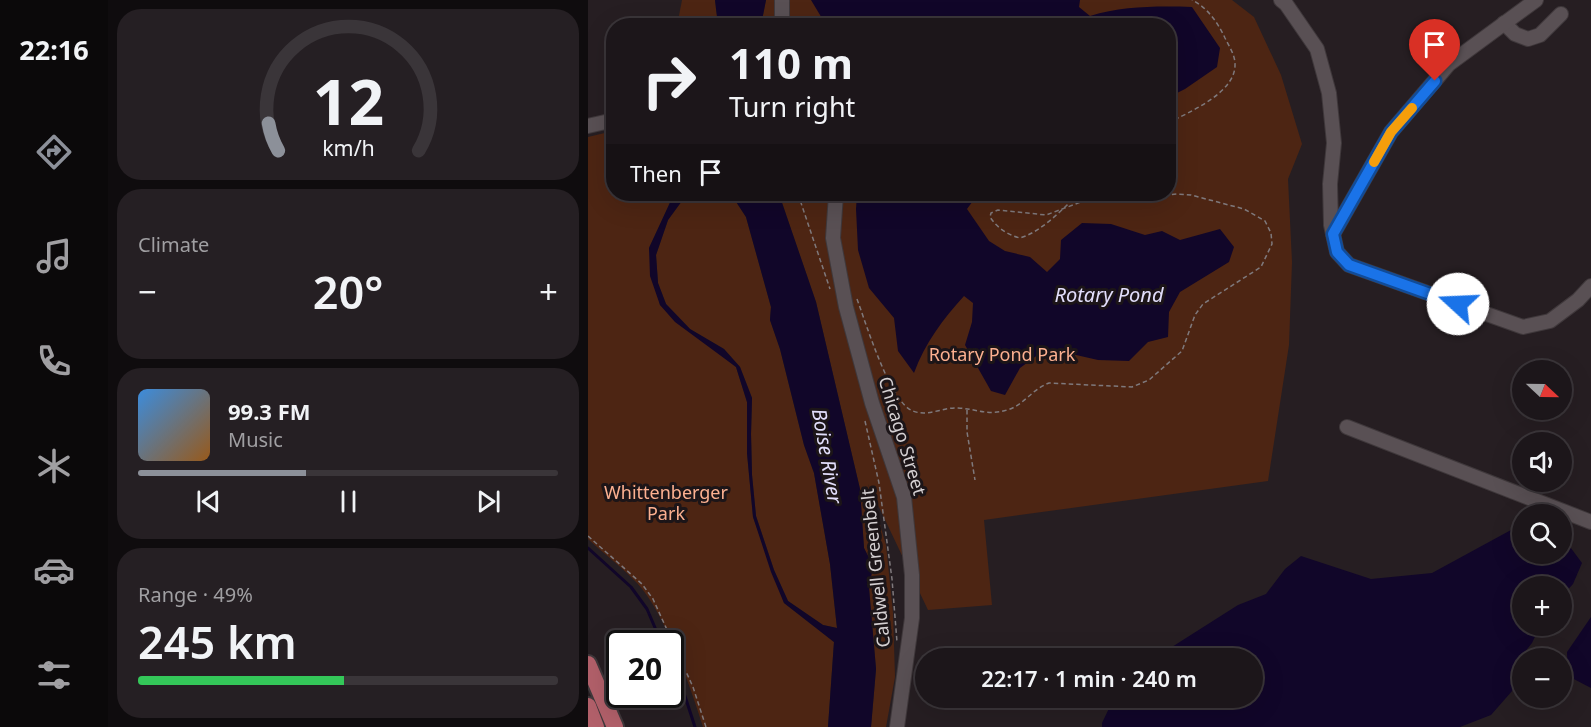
<!DOCTYPE html>
<meta charset="utf-8">
<style>
body{margin:0;font-family:"Noto Sans",sans-serif;background:#251f23;color:#f1f3f6;height:100vh;display:flex;flex-direction:column;font-size:22px;white-space:nowrap}
*{box-sizing:border-box;margin:0}
p{font-size:20px;color:#a09fa2}
.icon{flex:none;width:33px;height:33px;fill:none;stroke:currentColor;stroke-width:2;stroke-linecap:round;stroke-linejoin:round}
.map{position:relative;flex:1;overflow:hidden}
.sheet{display:flex;flex-direction:column;gap:9px;padding:9px;background:#0f0c0e;width:480px}
.sheet>*{flex:none}
.top-card{position:absolute;left:18px;top:18px;width:570px;height:183px;border-radius:24px;box-shadow:0 6px 24px #0002,0 0 0 2px #3a3539;background:#1c161a;color:#f1f3f6;overflow:hidden}
.needle{width:39px;rotate:112deg}
.tools{position:absolute;left:924px;top:360px;display:grid;gap:12px}
.tools a{display:grid;place-items:center;width:60px;height:60px;border-radius:50%;background:#1c161a;box-shadow:0 6px 24px #0002,0 0 0 2px #3a3539;font-size:30px}
.speed{position:absolute;left:18px;top:630px;display:flex;gap:12px;font-size:30px;font-weight:700;text-align:center}
.speed>*{display:grid;place-content:center;width:78px;height:78px;border-radius:50%;background:#1c161a;box-shadow:0 6px 24px #0002,0 0 0 2px #3a3539;line-height:1}
.speed .limit{border:3px solid #111;border-radius:9px;background:#fff;color:#111}
.pin{position:absolute;display:grid;place-items:center;width:51px;height:51px;color:#fff;margin:-62px -26px;border-radius:50% 50% 50% 0;rotate:-45deg;box-shadow:0 0 6px #0007}
.pin .icon{rotate:45deg}
.me{position:absolute;width:66px;margin:-33px;rotate:290deg;stroke-linejoin:round;filter:drop-shadow(0 0 4px #0008)}
.turn{display:flex;align-items:center;gap:21px;height:126px;padding:0 24px;font-size:27px}
.turn .icon{width:78px;height:78px;stroke-width:2.5}
.turn b{display:block;font-size:42px;line-height:51px}
.then{display:flex;align-items:center;height:57px;padding:0 24px;background:#0003;gap:12px;font-size:22px}
.big{font-size:45px;font-weight:600;line-height:1.1}
.sheet .tile{flex:1;display:flex;flex-direction:column;justify-content:center;gap:9px;min-width:0;padding:0 21px;border-radius:24px;background:#251f23}
.sheet .dial{align-items:center;gap:0}
.dial svg{height:156px;overflow:visible;fill:none;stroke:#3a3539;stroke-width:7;stroke-linecap:round;text-anchor:middle}
.dial text{fill:#f1f3f6;stroke:none}
.song{display:flex;align-items:center;gap:18px}
.cover{width:72px;height:72px;border-radius:9px;background:linear-gradient(135deg,hsl(210 70% 55%),hsl(30 70% 35%))}
.played{height:6px;border-radius:3px;background:linear-gradient(90deg,#8c9099 40%,#3a3539 40%)}
.keys{display:flex;justify-content:space-around;direction:ltr}
.heat{display:flex;justify-content:space-between;align-items:center;font-size:33px;direction:ltr}
.charge{height:9px;border-radius:4px;background:linear-gradient(90deg,#34c759 49%,#3a3539 0)}
.trip{position:absolute;left:327px;top:648px;width:348px;height:60px;border-radius:30px;background:#1c161a;box-shadow:0 6px 24px #0002,0 0 0 2px #3a3539;font-weight:600;line-height:60px;text-align:center}
main{display:flex;flex:1;min-height:0}
.dock{display:flex;flex-direction:column;width:108px;justify-content:space-around;align-items:center;background:#0b090a;color:#a09fa2}
.dock .icon{width:42px;height:42px}
.dock .active{color:#8c9099}
.dock b{font-size:27px;color:#f1f3f6}
.map>svg:first-child{display:block}
</style>
<main>
<nav class="dock">
<b>22:16</b>
<svg class="icon active" aria-label="directions" viewBox="0 0 24 24"><path d="M12 3l9 9-9 9-9-9zM9 14v-3h6M13 9l2 2-2 2"/></svg>
<svg class="icon" aria-label="music" viewBox="0 0 24 24"><path d="M9 18V5l10-2v13"/><circle cx="6" cy="18" r="3"/><circle cx="16" cy="16" r="3"/></svg>
<svg class="icon" aria-label="phone" viewBox="0 0 24 24"><path d="M5 4h4l2 5-3 2q2 4 5 5l2-3 5 2v4C11 20 4 13 5 4z"/></svg>
<svg class="icon" aria-label="climate" viewBox="0 0 24 24"><path d="M12 3v18M4 7l16 10M4 17L20 7"/></svg>
<svg class="icon" aria-label="car" viewBox="0 0 24 24"><path d="M5 17H2v-5l4-1 3-4h7l3 4 3 1v5h-3M9 17h6M6 11h13"/><circle cx="7" cy="17" r="2"/><circle cx="17" cy="17" r="2"/></svg>
<svg class="icon" aria-label="filters" viewBox="0 0 24 24"><path d="M4 7h16M4 17h16"/><circle cx="9" cy="7" r="2"/><circle cx="15" cy="17" r="2"/></svg>
</nav>
<section class="sheet">
<div class="tile dial"><svg viewBox="0 0 100 80">
<path d="M14 69A42 42 0 1 1 86 69"/>
<path d="M14 69A42 42 0 0 1 9 55" stroke="#8c9099"/>
<text x="50" y="56" font-size="32" font-weight="700">12</text>
<text x="50" y="72" font-size="11">km/h</text>
</svg></div>
<div class="tile"><p>Climate</p>
<div class="heat"><a>−</a><b class="big">20°</b><a>+</a></div>
</div>
<div class="tile">
<div class="song"><i class="cover"></i><div><b>99.3 FM</b><p>Music</p></div></div>
<div class="played"></div>
<div class="keys"><svg class="icon" aria-label="previous" viewBox="0 0 24 24"><path d="M18 5L8 12l10 7zM5 5v14"/></svg><svg class="icon" aria-label="pause" viewBox="0 0 24 24"><path d="M8 5v14M16 5v14"/></svg><svg class="icon" aria-label="next" viewBox="0 0 24 24"><path d="M6 5l10 7-10 7zM19 5v14"/></svg></div>
</div>
<div class="tile"><p>Range · 49%</p><b class="big">245 km</b><div class="charge"></div></div>
</section>
<div class="map">
<svg width="1003" height="727" viewBox="0 0 1003 727">
<rect width="100%" height="100%" fill="#261e22"/>
<g fill="#4d2513">
<path d="M94 0H127L130 25 89 26Z"/>
<path d="M178 0H644L666 17 693 75 714 144 700 179 704 262 701 345 680 481 396 520 404 605 340 610 280 484 298 545 305 613 307 677 298 727H283L288 669 281 588 285 566 276 548 272 489 228 302 191 194H580V26H173Z"/>
<path d="M25 131 26 194H86L61 248 72 305 148 367 159 402V453L165 517 196 603 246 642 240 727H115C103 688 77 612 49 583 34 567 16 554 0 539V137Z"/>
<path d="M99 194H143L158 217 183 307 182 320 192 349 216 445 226 473 242 564 249 628 235 625 200 601 186 570 168 516 164 475 163 434 164 398 152 367 136 349 102 329 78 304 70 283 68 255 80 220Z"/>
</g>
<g fill="#110629">
<path d="M127 0H178L173 25H130Z"/>
<path d="M223 0H492L491 7 502 16C535 6 569 6 604 7L632 48 629 67 597 89 581 97 580 26 238 25Z"/>
<path d="M86 194H99L80 220 68 255 70 283 78 304 102 329 136 349 152 367 164 398 163 434 164 475 168 516 186 570 200 601 235 625 249 628 242 564 226 473 216 445 192 349 182 320 183 307 158 217 143 194H191L228 302 272 489 276 548 285 566 281 588 288 669 283 727H240L246 642 196 603 183 572 165 517 159 453V402L148 367 87 322 72 305 62 276 61 248Z"/>
<path d="M269 194H390L379 209 401 241 417 251 442 257 459 272 472 259 473 240 494 223 523 224 557 235 574 231 592 240 632 229 646 247 641 262 592 292 581 312 580 337 560 342 541 361 510 360 475 352 451 354 432 368 417 395 403 391 377 345 384 322 385 303 376 296C355 319 337 343 326 373L310 351 306 318 281 288 270 250 268 209Z"/>
<path d="M934 524V554H974V536L994 563 985 584 974 596V586H934V626H952L944 643 927 664 932 682 903 715 872 727H514V723L526 698H664V658H570L576 652 650 605 678 594 697 569 713 556 783 579 844 573Z"/>
<path d="M1003 617V688L980 676 979 652Z"/>
</g>
<g fill="none" stroke-linecap="round" stroke-linejoin="round">
<g stroke="#110629" stroke-width="3">
<path d="M0 548 43 587 59 609 74 644"/>
<path d="M82 661 93 684 107 727"/>
</g>
<g stroke="#3f383b" stroke-width="16">
<g id="minor">
<path d="M194 0V26"/>
<path d="M693 0 698 4 729 49 741 93 746 143 742 184 743 225 749 252 761 265 935 327 962 321 990 300 1003 286"/>
<path d="M916 23 927 34 940 39 952 35 973 14"/>
<path d="M0 126 26 120"/>
<path d="M248 194 245 238 258 307 284 403 316 497 324 575V618L309 727"/>
<path d="M745 234 803 132 861 64 948 0"/>
<path d="M759 427 1003 522"/>
</g>
</g>
<g stroke="#3f383b" stroke-width="20">
<g id="major">
<path d="M0 664 27 727"/>
<path d="M0 706 8 727"/>
</g>
</g>
<g stroke="#7f797c" stroke-width="1.5" stroke-dasharray="4.5 3" stroke-linecap="butt">
<path d="M580 123C601 112 648 93 647 64 647 55 641 46 637 38 630 23 620 8 604 0"/>
<path d="M210 194 242 289"/>
<path d="M269 299C278 323 302 403 325 411 340 417 355 407 370 408 389 409 400 416 419 410 435 406 444 389 461 383L544 387 561 380 594 351 607 315 615 304 673 267 684 244 683 233 677 221 656 209 603 195 589 194 539 200 501 199 458 215 410 210 403 213 402 217C409 228 420 235 432 238 455 231 474 209 491 194"/>
<path d="M379 410V432L387 480"/>
<path d="M277 421 291 483 304 579 309 642"/>
<path d="M0 536 54 584 65 599 105 687 118 727"/>
</g>
<use href="#minor" stroke="#595054" stroke-width="14"/>
<use href="#major" stroke="#b2606a" stroke-width="16"/>
</g>
<g fill="none" stroke-linecap="round" stroke-linejoin="round">
<g stroke="#114b97" stroke-width="15">
<path id="route" d="M847 81 803 132 745 234 749 252 761 265 870 304"/>
</g>
<use href="#route" stroke="#1a73e8" stroke-width="10"/>
<path stroke="#f59e0b" stroke-width="10" d="M786 162 803 132 824 108"/>
</g>
<g text-anchor="middle" stroke-width="6" stroke-linejoin="round" paint-order="stroke">
<g font-size="18" fill="#fcb090" stroke="#1c1518">
<text x="414" y="361">Rotary Pond Park</text>
<text x="78" y="499">Whittenberger<tspan x="78" dy="21">Park</tspan></text>
</g>
<g font-size="18" fill="#d5d0d2" stroke="#1c1518">
<text transform="translate(314 436) rotate(73)" y="6">Chicago Street</text>
<text transform="translate(288 568) rotate(-96)" y="6">Caldwell Greenbelt</text>
</g>
<g font-size="20" font-style="italic" fill="#e2defb" stroke="#1c1518">
<text x="521" y="302">Rotary Pond</text>
<text transform="translate(239 456) rotate(80)" y="7">Boise River</text>
</g>
</g>
</svg>
<div class="tools">
<a><svg class="needle" viewBox="-14 -14 28 28"><path d="M0-13l5 13h-10z" fill="#e53935"/><path d="M0 13l5-13h-10z" fill="#a09fa2"/></svg></a>
<a><svg class="icon" aria-label="sound" viewBox="0 0 24 24"><path d="M4 9h4l5-4v14l-5-4H4zM17 9q2 3 0 6"/></svg></a>
<a><svg class="icon" aria-label="search" viewBox="0 0 24 24"><circle cx="10" cy="10" r="6"/><path d="M15 15l6 6"/></svg></a>
<a>+</a>
<a>−</a>
</div>
<div class="speed"><div class="limit">20</div></div>
<div class="pin" style="left:847px;top:81px;background:#d93025"><svg class="icon" aria-label="arrive" viewBox="0 0 24 24"><path d="M6 21V4h12l-3 4 3 4H6"/></svg></div>
<svg class="me" style="left:870px;top:304px" viewBox="-20 -20 40 40"><circle r="19" fill="#fff"/><path d="M0-13L10 11 0 6-10 11z" fill="#1a73e8"/></svg>
<div class="trip">22:17 · 1 min · 240 m</div>
<div class="top-card">
<div class="turn"><svg class="icon" aria-label="right" viewBox="0 0 24 24"><path d="M7 20v-9h11M14 6l5 5-5 5"/></svg><div><b>110 m</b>Turn right</div></div>
<div class="then">Then<svg class="icon" aria-label="arrive" viewBox="0 0 24 24"><path d="M6 21V4h12l-3 4 3 4H6"/></svg></div>
</div>
</div>
</main>
